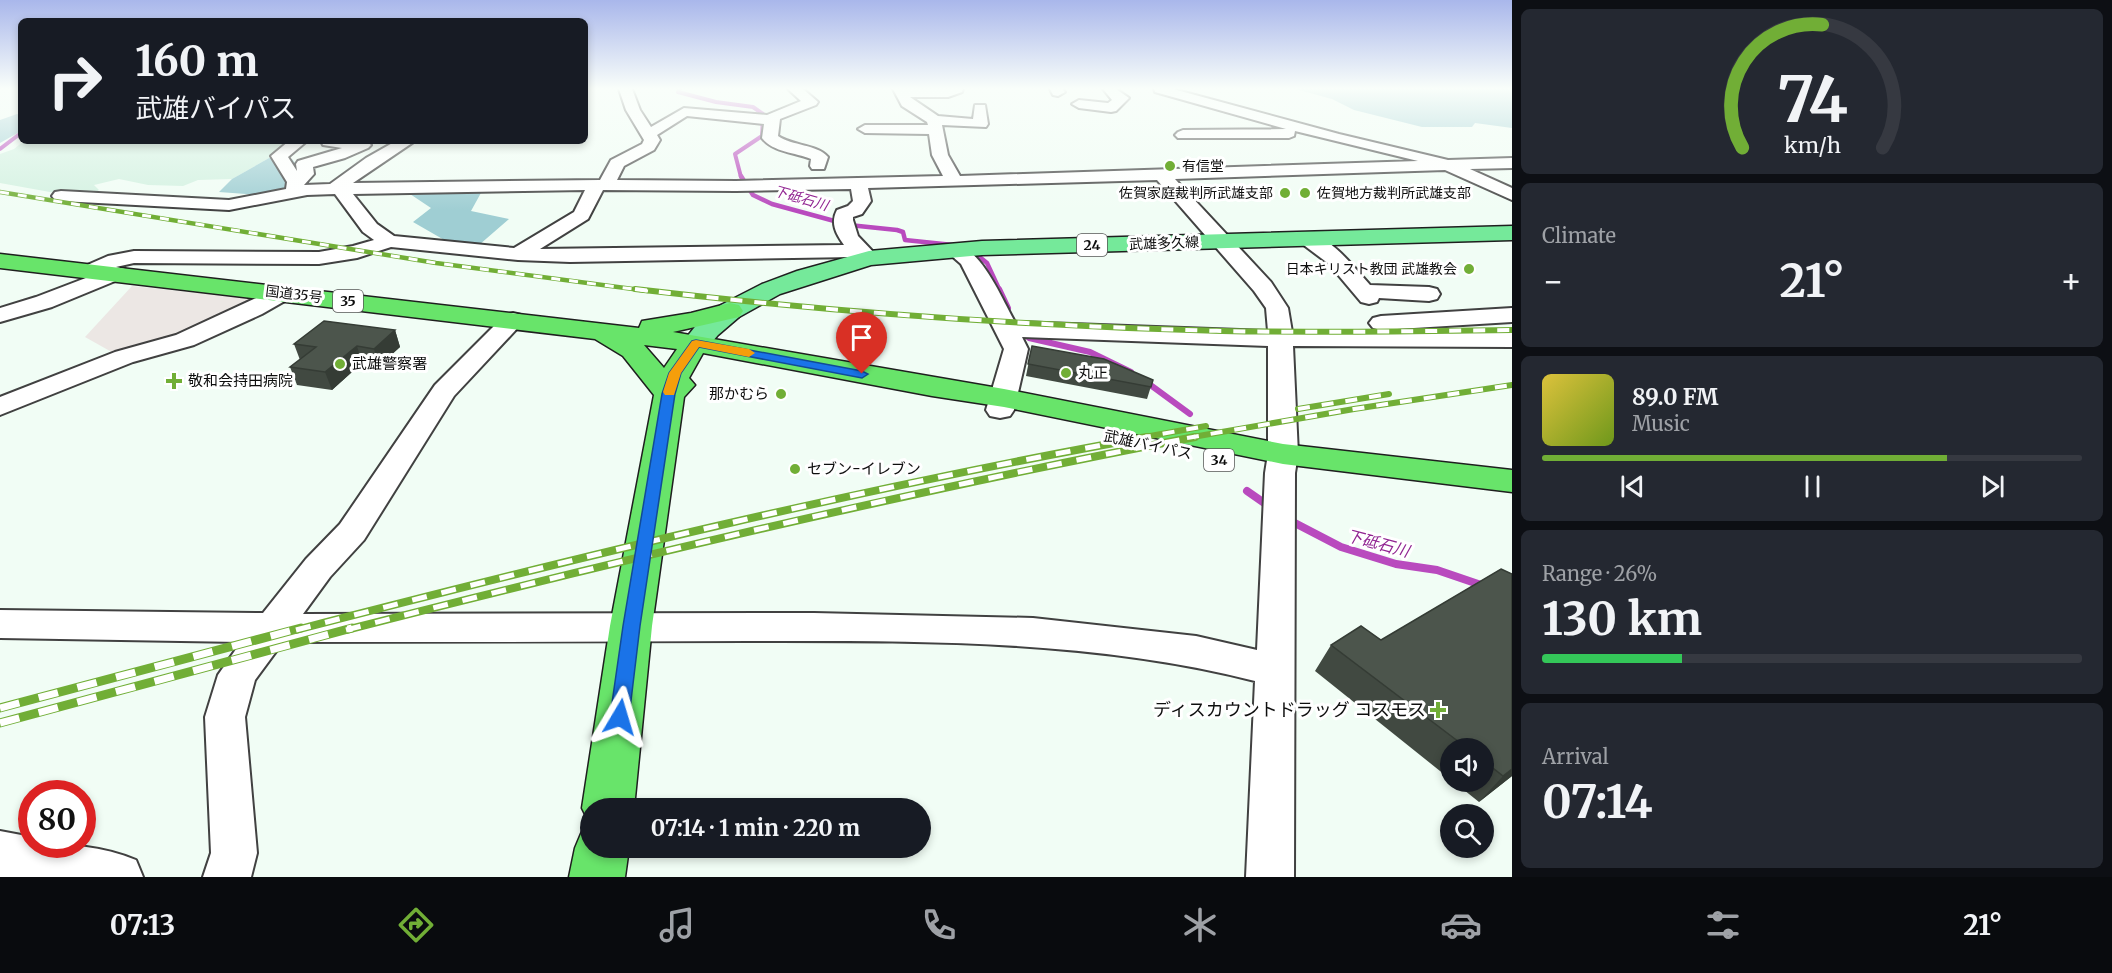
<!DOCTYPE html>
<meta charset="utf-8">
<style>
body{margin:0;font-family:Merriweather,"Noto Sans JP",serif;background:#242831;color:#f1f3f6;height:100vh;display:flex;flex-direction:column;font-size:22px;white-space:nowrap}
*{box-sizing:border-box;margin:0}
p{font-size:20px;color:#9ea1a6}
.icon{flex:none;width:33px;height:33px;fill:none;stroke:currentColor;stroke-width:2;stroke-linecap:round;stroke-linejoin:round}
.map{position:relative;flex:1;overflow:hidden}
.sheet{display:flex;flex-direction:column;gap:9px;padding:9px;background:#0d0f14;width:600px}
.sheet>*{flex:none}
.guide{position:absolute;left:18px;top:18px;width:570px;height:126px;border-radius:9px;box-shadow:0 3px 9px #0003;background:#171b24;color:#f1f3f6;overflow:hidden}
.buttons{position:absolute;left:1440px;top:738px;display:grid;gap:12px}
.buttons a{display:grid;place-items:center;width:54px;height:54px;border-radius:50%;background:#171b24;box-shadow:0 3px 9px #0003;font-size:30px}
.speed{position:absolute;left:18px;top:780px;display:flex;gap:12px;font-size:30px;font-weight:700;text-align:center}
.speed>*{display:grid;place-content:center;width:78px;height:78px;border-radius:50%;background:#171b24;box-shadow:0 3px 9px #0003;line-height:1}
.speed .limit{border:9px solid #d22;background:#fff;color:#111}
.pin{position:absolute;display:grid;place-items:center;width:51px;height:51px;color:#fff;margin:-62px -26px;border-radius:50% 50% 50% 0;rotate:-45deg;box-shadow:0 0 6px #0007}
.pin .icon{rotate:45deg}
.me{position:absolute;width:66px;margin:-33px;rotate:7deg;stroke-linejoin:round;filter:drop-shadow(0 0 4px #0008)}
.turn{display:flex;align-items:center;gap:21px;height:126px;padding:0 18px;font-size:27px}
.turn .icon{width:78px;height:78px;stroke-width:2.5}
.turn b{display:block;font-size:42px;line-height:51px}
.big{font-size:45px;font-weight:700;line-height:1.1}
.sheet .tile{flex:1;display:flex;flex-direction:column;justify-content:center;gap:9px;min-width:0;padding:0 21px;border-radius:9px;background:#242831}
.sheet .dial{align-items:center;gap:0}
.dial svg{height:156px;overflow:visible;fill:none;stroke:#363941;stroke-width:7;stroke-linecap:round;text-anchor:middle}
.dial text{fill:#f1f3f6;stroke:none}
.song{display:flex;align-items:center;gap:18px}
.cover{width:72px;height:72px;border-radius:9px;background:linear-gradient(135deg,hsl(50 70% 55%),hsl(80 70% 35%))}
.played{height:6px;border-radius:3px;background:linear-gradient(90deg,#71ae36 75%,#363941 75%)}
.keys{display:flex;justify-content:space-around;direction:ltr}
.heat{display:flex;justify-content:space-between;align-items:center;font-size:33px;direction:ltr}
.charge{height:9px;border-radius:4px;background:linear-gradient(90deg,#34c759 26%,#363941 0)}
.trip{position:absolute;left:580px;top:798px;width:351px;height:60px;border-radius:30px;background:#171b24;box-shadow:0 3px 9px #0003;font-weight:700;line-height:60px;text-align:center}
.dock{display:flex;height:96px;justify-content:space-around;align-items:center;background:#090b0e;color:#9ea1a6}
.dock .icon{width:42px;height:42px}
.dock .active{color:#71ae36}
.dock b{font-size:27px;color:#f1f3f6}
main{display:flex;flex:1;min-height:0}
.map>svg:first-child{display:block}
</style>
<main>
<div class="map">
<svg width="1512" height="877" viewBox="0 0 1512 877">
<rect width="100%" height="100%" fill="#f1fdf5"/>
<path fill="#ece7e4" d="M132 286 266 300 176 339 117 355 85 337Z"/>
<path fill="#d3f1e1" d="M24 141H293L271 154 269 158 232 179 198 180 183 186 148 185 119 179 94 185 99 190 92 196H72L0 183V154L14 149Z"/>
<g fill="#9fced3">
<path d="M1295 89H1512V128L1475 123 1472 127H1422L1354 110 1332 99Z"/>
<path d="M17 114 21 115V131L0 143V120Z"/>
<path d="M269 158 292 159 303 173 286 189 261 195 219 192 232 179Z"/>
<path d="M404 190 482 191 471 211 509 219 479 245 446 241 413 222 431 208Z"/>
</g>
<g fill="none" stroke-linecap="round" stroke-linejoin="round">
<g stroke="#b94abe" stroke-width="4">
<path d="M680 89 678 92 716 102 753 107 763 114 762 136 735 154 741 177"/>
<path d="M0 149 21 133"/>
</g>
<g stroke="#b94abe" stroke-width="4.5">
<path d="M741 176 753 195 772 204 849 225 897 230 903 232 905 240 953 245"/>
<path d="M976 254 987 263 1000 291"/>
</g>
<g stroke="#b94abe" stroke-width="6">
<path d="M999 289 1008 308"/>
<path d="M1029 338 1090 352 1131 372"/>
<path d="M1145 381 1190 414"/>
</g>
<g stroke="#b94abe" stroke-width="8">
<path d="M1247 491 1270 507"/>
<path d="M1289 520 1341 547 1396 564 1437 570 1484 586"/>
</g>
<g stroke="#414141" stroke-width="4">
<g id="minor">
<path d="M619 89H632L640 110 651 127 684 108 767 115 801 101 788 89H803L818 102 816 105 780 119 778 136C792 146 817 144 828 157L824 169H812L810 166 811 159C795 152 774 153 762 138L764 124 687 116 657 135 660 140 654 150 624 166 617 180 736 181 943 176 932 155 929 134 865 133 858 129 865 125H928L927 122 902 106 893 89H963L962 92 948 97H910L938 116 973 119 975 105H985L988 124 986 127 942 125 948 155 960 176 1418 161 1295 131 1294 136 1289 138H1178L1175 135 1178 132 1183 130 1286 129 1155 92 1154 89H1173L1339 134 1448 160 1512 158V168L1470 169 1512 188V200L1445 170 1175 179 1271 282 1288 308 1292 332 1512 333V347L1293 346 1298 454 1295 473 1294 877H1246L1255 681C1091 639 917 641 748 641 593 642 438 642 283 642L255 680 245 717 257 853 251 877H203L211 853 205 717 218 675 241 642 0 638V610L263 613 306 559 340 524 435 385 505 315 513 313 521 315 525 320 454 396 364 540 330 577 303 614 814 613 1033 618 1196 636 1257 650 1265 473 1268 454V346L1022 337 1028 349 1014 410 1010 416 1000 418 990 416 986 410 1004 349 961 264 945 250 948 246C978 238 1002 300 1015 322L1268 331 1266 308 1254 291 1157 180 868 188 871 201 862 214 853 217V220L858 236 879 258 876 262 869 264 854 257 570 262 518 260 391 247 357 258 319 264 134 263 116 267 125 269 129 273 125 277 52 307 0 322V308L36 297 91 276 85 274 81 270 85 266 108 256 134 251 319 252 353 246 374 240 363 232 335 194 307 195 229 210 61 201 55 200 52 196 55 192 61 191 229 200 286 189 287 182 271 156 289 141H307L288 157 297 171 296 164 298 161 342 148 323 145 321 141H366L371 145 368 148 345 158 313 167 314 174 304 185 330 184 366 158 396 141H415L353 183 600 180 611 160 642 144 644 140 626 110ZM851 189 853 201 848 206 837 210C830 223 836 234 844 245L540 249 588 219 603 190 736 191ZM585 190 574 212 514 248 394 236 377 224 353 194Z"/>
<path d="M1050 89H1062L1065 92 1058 96 1053 95Z"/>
<path d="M1103 89H1116L1129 98 1116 111 1111 112 1079 108 1072 104 1079 100 1108 103 1112 100Z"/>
<path d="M1308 233C1333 239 1353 266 1370 285L1429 287 1437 289 1440 294 1437 299 1429 301 1379 298 1377 302 1369 304 1361 302 1329 264 1301 243 1298 239 1301 235Z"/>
<path d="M282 286 290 288 293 293 290 298 262 314 194 345 133 362 0 415V397L115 352 176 335Z"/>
<path d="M1512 308V322L1381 330 1373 328 1369 323 1373 318 1381 316Z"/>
<path d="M0 831 32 837V844C68 844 102 846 136 860L143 877H0Z"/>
</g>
</g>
<g stroke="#1f1f1f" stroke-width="3">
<path id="major" d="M1512 226V240L982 255 871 265 780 294 739 317 718 335 706 349 696 351 686 349 682 343 698 323 721 305 762 284 797 271 869 251 982 241Z"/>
</g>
<g stroke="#1f1f1f" stroke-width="3">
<g id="highway">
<path d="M0 254 639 328 642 321 691 313 730 303 739 305 743 311 739 317 673 332 1004 389 1283 444 1512 470V492L1283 464 1004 407 932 396 703 353 689 378 695 385 684 397 652 626 634 808H591V826L582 808 610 626 654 395 623 356 595 339 0 268ZM644 345 677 349 664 368Z"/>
<path d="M591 826V848H629L625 877H569L575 848 583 829Z"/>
</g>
</g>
<use href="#minor" fill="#fff" fill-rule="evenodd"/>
<use href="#major" fill="#75e99a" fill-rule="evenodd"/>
<use href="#highway" fill="#68e46a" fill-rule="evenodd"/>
<g stroke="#71ae36" stroke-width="4.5">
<path id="rail-far3" d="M0 192 436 263 648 291"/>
</g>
<g stroke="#71ae36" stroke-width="6">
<g id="rail-far2">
<path d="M635 289C830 312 1026 326 1222 331 1319 333 1415 331 1512 330"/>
<path d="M1298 409 1389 394"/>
<path d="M1139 438 1206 426"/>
<path d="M1187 438 1354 409 1512 385"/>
</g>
</g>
<g stroke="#71ae36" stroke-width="8">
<g id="rail-far1">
<path d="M296 630C578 557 861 488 1147 437"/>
<path d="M346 630C628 558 910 491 1195 437"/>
</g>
</g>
<g stroke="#71ae36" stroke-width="9">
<g id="rail">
<path d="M0 708 301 628"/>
<path d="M0 723 352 628"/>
</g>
</g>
<use href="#rail-far3" stroke="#fff" stroke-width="3" stroke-dasharray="9" stroke-linecap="butt"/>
<use href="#rail-far2" stroke="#fff" stroke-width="4" stroke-dasharray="12" stroke-linecap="butt"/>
<use href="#rail-far1" stroke="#fff" stroke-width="5" stroke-dasharray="15" stroke-linecap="butt"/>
<use href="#rail" stroke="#fff" stroke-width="7" stroke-dasharray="20" stroke-linecap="butt"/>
</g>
<g fill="#414941">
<path d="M395 330 400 347 379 366 362 363 332 390 297 385 290 367 300 360 294 344Z"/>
<path d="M1032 346 1153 380 1147 399 1026 376Z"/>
<path d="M1501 569 1512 574V776L1479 802 1454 782H1484V748H1450V779L1315 671 1331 645 1361 626 1381 640Z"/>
</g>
<g fill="#353c35">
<path d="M395 330 400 347 379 366 374 349Z"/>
<path d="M357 346 362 363 332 390 325 372Z"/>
<path d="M1512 769V776L1479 802 1503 776Z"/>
</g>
<g fill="#4c554c" stroke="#353c35" stroke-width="1.5">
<path d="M324 321 395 330 374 349 357 346 325 372 290 367 316 347 294 344Z"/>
<path d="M1032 346 1104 359 1153 380 1151 387 1028 364Z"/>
<path d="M1501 569 1512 574V769L1503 776 1484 761V748H1467L1331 645 1361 626 1381 640Z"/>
</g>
<linearGradient id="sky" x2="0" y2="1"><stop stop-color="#a9b7eb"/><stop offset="0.42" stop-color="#f9fefa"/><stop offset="1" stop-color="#f9fefa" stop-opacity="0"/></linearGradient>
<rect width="1512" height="211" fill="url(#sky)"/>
<path fill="#1a73e8" stroke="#114b97" stroke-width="1.5" d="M696 340 862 371 868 374 862 378 699 347 681 373 675 394 640 626 629 717 626 723 620 726 613 723 610 717 623 626 662 394 669 373 692 341Z"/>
<path fill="#f59e0b" d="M696 340 749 349 755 353 749 357 699 347 681 373 674 395H665L663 392 669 373 692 341Z"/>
<g fill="#71ae36" stroke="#fff" stroke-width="2">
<circle cx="1170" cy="166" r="6"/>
<circle cx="1285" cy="193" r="6"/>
<circle cx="1305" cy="193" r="6"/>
<circle cx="1469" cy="269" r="6"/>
<circle cx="340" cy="364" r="6"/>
<circle cx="1066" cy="373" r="6"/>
<path d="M171 372h6v6h6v6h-6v6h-6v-6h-6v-6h6z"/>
<circle cx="781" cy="394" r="6"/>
<circle cx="795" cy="469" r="6"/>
<path d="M1435 701h6v6h6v6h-6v6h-6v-6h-6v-6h6z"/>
</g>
<g text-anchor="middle" stroke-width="6" stroke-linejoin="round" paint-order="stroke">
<g font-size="14" fill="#0e0e0e" stroke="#fff" text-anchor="start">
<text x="1182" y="171">有信堂</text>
<text x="1273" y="198" text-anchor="end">佐賀家庭裁判所武雄支部</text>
<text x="1317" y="198">佐賀地方裁判所武雄支部</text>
<text x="1457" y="274" text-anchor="end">日本キリスト教団 武雄教会</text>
</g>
<g font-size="14" font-style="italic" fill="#912592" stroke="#fff">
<text transform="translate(801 198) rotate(16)" y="5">下砥石川</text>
</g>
<g font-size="14" fill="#0e0e0e" stroke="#fff">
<text transform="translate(1164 243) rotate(-2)" y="5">武雄多久線</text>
<text transform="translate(294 294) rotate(7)" y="5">国道35号</text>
</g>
<g fill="#fff" stroke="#565656" stroke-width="1.5">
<rect x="1077" y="234" width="30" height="22" rx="4.5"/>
<rect x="333" y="290" width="30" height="22" rx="4.5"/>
<rect x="1204" y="449" width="30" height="22" rx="4.5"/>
</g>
<g font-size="14" font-weight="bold" fill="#0e0e0e">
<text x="1092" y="250">24</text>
<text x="348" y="306">35</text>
<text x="1219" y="465">34</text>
</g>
<g font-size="15" fill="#0e0e0e" stroke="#fff" text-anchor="start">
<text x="352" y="369">武雄警察署</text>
<text x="1078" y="378">丸正</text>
<text x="188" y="386">敬和会持田病院</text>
<text x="769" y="399" text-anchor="end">那かむら</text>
<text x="807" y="474">セブン-イレブン</text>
</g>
<g font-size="15" fill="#0e0e0e" stroke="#fff">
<text transform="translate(1148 445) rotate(12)" y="5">武雄バイパス</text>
</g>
<g font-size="16" font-style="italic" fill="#912592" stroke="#fff">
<text transform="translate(1378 543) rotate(15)" y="6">下砥石川</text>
</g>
<g font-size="18" fill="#0e0e0e" stroke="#fff" text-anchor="end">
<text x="1426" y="716">ディスカウントドラッグ コスモス</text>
</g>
</g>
</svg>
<div class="buttons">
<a><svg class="icon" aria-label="sound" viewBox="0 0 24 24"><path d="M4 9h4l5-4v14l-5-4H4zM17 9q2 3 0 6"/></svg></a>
<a><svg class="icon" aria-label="search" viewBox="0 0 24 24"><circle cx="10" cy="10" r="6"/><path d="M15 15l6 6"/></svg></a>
</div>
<div class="speed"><div class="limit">80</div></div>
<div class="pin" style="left:862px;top:374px;background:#d93025"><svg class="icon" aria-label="arrive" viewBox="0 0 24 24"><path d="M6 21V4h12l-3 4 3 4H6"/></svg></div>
<svg class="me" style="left:620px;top:717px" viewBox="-20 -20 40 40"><path d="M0-17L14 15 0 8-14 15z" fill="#1a73e8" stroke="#fff" stroke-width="4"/></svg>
<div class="trip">07:14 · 1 min · 220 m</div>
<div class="guide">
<div class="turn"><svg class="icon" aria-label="right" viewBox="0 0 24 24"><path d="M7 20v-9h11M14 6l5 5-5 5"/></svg><div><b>160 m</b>武雄バイパス</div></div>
</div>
</div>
<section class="sheet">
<div class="tile dial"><svg viewBox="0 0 100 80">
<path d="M14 69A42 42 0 1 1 86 69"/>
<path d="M14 69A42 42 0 0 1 55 6" stroke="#71ae36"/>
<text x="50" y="56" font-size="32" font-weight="700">74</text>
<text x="50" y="72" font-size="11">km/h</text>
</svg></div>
<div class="tile"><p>Climate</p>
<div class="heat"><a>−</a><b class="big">21°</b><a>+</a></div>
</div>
<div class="tile">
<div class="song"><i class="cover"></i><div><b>89.0 FM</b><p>Music</p></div></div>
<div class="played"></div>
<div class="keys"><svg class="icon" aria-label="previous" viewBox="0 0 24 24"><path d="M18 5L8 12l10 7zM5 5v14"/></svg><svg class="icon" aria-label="pause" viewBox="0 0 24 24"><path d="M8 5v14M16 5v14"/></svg><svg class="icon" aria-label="next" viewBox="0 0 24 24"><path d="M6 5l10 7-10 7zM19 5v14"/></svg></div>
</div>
<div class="tile"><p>Range · 26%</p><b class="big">130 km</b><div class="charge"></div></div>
<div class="tile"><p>Arrival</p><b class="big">07:14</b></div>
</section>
</main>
<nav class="dock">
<b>07:13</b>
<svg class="icon active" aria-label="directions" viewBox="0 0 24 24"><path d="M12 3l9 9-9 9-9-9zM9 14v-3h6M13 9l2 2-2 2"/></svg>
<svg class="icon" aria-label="music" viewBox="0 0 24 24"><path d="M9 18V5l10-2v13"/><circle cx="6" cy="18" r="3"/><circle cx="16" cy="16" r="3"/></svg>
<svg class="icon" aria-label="phone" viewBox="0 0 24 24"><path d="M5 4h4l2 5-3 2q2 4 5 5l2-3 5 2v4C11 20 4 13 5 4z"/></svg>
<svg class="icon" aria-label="climate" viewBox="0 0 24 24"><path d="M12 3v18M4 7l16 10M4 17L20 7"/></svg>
<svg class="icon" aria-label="car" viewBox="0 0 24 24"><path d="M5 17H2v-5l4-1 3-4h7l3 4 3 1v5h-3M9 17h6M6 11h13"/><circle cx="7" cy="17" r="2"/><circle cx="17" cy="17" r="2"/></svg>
<svg class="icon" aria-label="filters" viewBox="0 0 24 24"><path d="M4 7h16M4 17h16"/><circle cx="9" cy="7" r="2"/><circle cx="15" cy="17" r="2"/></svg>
<b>21°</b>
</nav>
